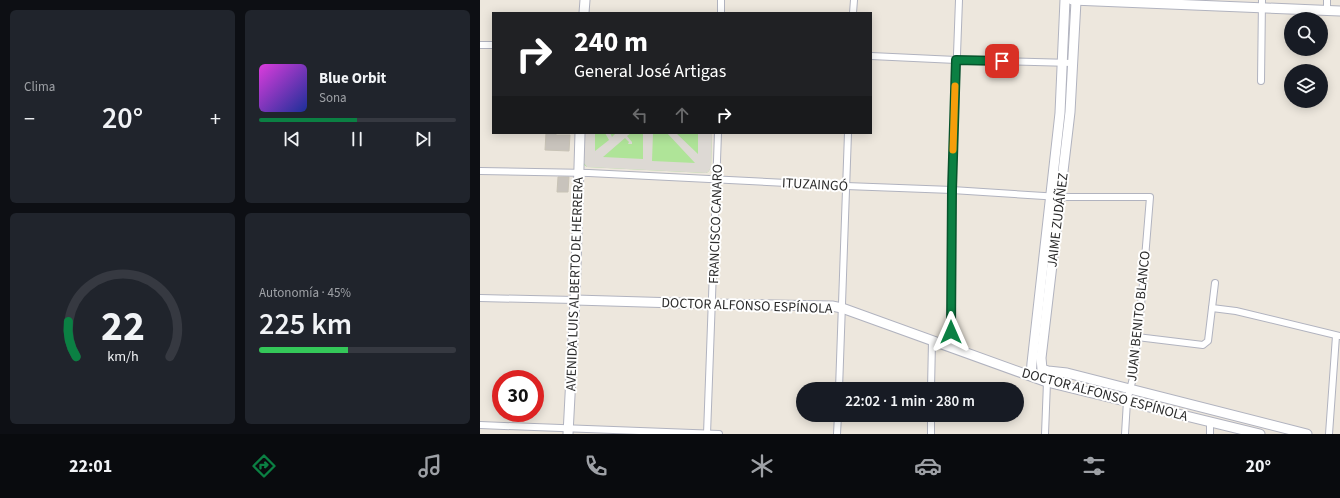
<!DOCTYPE html>
<html lang="es">
<meta charset="utf-8">
<style>
body{margin:0;font-family:"Source Sans 3",sans-serif;background:#20242c;color:#f1f3f6;height:100vh;display:flex;flex-direction:column;font-size:15px;white-space:nowrap}
*{box-sizing:border-box;margin:0}
p{font-size:13px;color:#9ea1a6}
.icon{flex:none;width:22px;height:22px;fill:none;stroke:currentColor;stroke-width:2;stroke-linecap:round;stroke-linejoin:round}
.map{position:relative;flex:1;overflow:hidden}
.panel{display:flex;flex-direction:column;gap:10px;padding:10px;background:#0d0f14;width:480px}
.panel>*{flex:none}
.guide{position:absolute;left:12px;top:12px;width:380px;height:122px;border-radius:0px;box-shadow:0 2px 10px #0003;background:#202124;color:#fff;overflow:hidden}
.fabs{position:absolute;left:804px;top:12px;display:grid;gap:8px}
.fabs a{display:grid;place-items:center;width:44px;height:44px;border-radius:50%;background:#171b24;box-shadow:0 2px 10px #0003;font-size:20px}
.speed{position:absolute;left:12px;top:370px;display:flex;gap:8px;font-size:20px;font-weight:700;text-align:center}
.speed>*{display:grid;place-content:center;width:52px;height:52px;border-radius:50%;background:#171b24;box-shadow:0 2px 10px #0003;line-height:1}
.speed .limit{border:6px solid #d22;background:#fff;color:#111}
.pin{position:absolute;display:grid;place-items:center;width:34px;height:34px;color:#fff;margin:-17px;border-radius:8px;box-shadow:0 2px 6px #0006}
.me{position:absolute;width:44px;margin:-22px;rotate:0deg;stroke-linejoin:round;filter:drop-shadow(0 0 3px #0008)}
.turn{display:flex;align-items:center;gap:14px;height:84px;padding:0 16px;font-size:18px}
.turn .icon{width:52px;height:52px;stroke-width:2.5}
.turn b{display:block;font-size:28px;line-height:34px}
.lanes{display:flex;align-items:center;height:38px;padding:0 16px;background:#0003;justify-content:center;gap:20px;direction:ltr}
.lanes .off{opacity:.35}
.big{font-size:30px;font-weight:600;line-height:1.1}
.panel .widget{flex:1;display:flex;flex-direction:column;justify-content:center;gap:6px;min-width:0;padding:0 14px;border-radius:6px;background:#20242c}
.panel .dial{align-items:center;gap:0}
.dial svg{height:104px;overflow:visible;fill:none;stroke:#363941;stroke-width:7;stroke-linecap:round;text-anchor:middle}
.dial text{fill:#f1f3f6;stroke:none}
.song{display:flex;align-items:center;gap:12px}
.cover{width:48px;height:48px;border-radius:6px;background:linear-gradient(135deg,hsl(300 70% 55%),hsl(230 70% 35%))}
.played{height:4px;border-radius:2px;background:linear-gradient(90deg,#0b8043 50%,#363941 50%)}
.keys{display:flex;justify-content:space-around;direction:ltr}
.heat{display:flex;justify-content:space-between;align-items:center;font-size:22px;direction:ltr}
.charge{height:6px;border-radius:3px;background:linear-gradient(90deg,#34c759 45%,#363941 0)}
.panel .tiles{flex:1;display:grid;gap:10px;grid-template-columns:repeat(2,1fr)}
.trip{position:absolute;left:316px;top:382px;width:228px;height:40px;border-radius:20px;background:#171b24;box-shadow:0 2px 10px #0003;font-weight:600;line-height:40px;text-align:center}
.tabs{display:flex;height:64px;justify-content:space-around;align-items:center;background:#090b0e;color:#9ea1a6}
.tabs .icon{width:28px;height:28px}
.tabs .on{color:#0b8043}
.tabs b{font-size:18px;color:#f1f3f6}
main{display:flex;flex:1;min-height:0}
.map>svg:first-child{display:block}
</style>
<main>
<section class="panel">
<div class="tiles">
<div class="widget"><p>Clima</p>
<div class="heat"><a>−</a><b class="big">20°</b><a>+</a></div>
</div>
<div class="widget">
<div class="song"><i class="cover"></i><div><b>Blue Orbit</b><p>Sona</p></div></div>
<div class="played"></div>
<div class="keys"><svg class="icon" aria-label="previous" viewBox="0 0 24 24"><path d="M18 5L8 12l10 7zM5 5v14"/></svg><svg class="icon" aria-label="pause" viewBox="0 0 24 24"><path d="M8 5v14M16 5v14"/></svg><svg class="icon" aria-label="next" viewBox="0 0 24 24"><path d="M6 5l10 7-10 7zM19 5v14"/></svg></div>
</div>
<div class="widget dial"><svg viewBox="0 0 100 80">
<path d="M14 69A42 42 0 1 1 86 69"/>
<path d="M14 69A42 42 0 0 1 8 42" stroke="#0b8043"/>
<text x="50" y="56" font-size="32" font-weight="700">22</text>
<text x="50" y="72" font-size="11">km/h</text>
</svg></div>
<div class="widget"><p>Autonomía · 45%</p><b class="big">225 km</b><div class="charge"></div></div>
</div>
</section>
<div class="map">
<svg width="860" height="434" viewBox="0 0 860 434">
<rect width="100%" height="100%" fill="#ede7dd"/>
<path fill="#afe498" d="M104 133H232L231 168 228 172 226 173 107 167 104 165Z"/>
<path fill="#ddd9d4" d="M104 133H115V151L129 140 125 133H130L132 137 136 133H151L147 136 152 142V144H148L149 142 145 138 123 157 163 159V133H173L172 161 215 163 187 133H196L218 154V133H232L231 168 228 172 226 173 107 167 103 162Z"/>
<g fill="#c8c3bc" stroke="#c8c3b6">
<path d="M66 133H76V135H90L89 151 65 150Z"/>
<path d="M78 177H89L88 192H77Z"/>
</g>
<g fill="none" stroke-linecap="round" stroke-linejoin="round">
<g stroke="#b1b3bf" stroke-width="8">
<g id="street">
<path d="M847 10V0"/>
<path d="M241 13V0"/>
<path d="M373 13 374 0"/>
<path d="M0 45H13"/>
<path d="M391 56 476 60 592 63"/>
<path d="M781 81 782 0"/>
<path d="M0 171 109 173 366 186 472 190 580 197H670L662 295 653 378 647 401 645 434"/>
<path d="M0 298 95 300"/>
<path d="M732 308 756 311 860 336"/>
<path d="M657 337 723 345 728 341 735 283"/>
<path d="M471 348 472 190 479 0"/>
<path d="M359 389 368 133"/>
<path d="M451 389 452 341"/>
<path d="M0 425 239 434"/>
<path d="M227 434 238 133"/>
<path d="M357 434 358 415"/>
<path d="M451 434V415"/>
<path d="M565 434 567 382"/>
<path d="M730 434V421"/>
<path d="M849 434 856 336"/>
</g>
</g>
<g stroke="#b1b3bf" stroke-width="11">
<g id="secondary">
<path d="M592 0 860 11"/>
<path d="M596 1 590 112 561 358 562 369 568 371 587 373 650 389 827 434"/>
<path d="M104 13 105 0"/>
<path d="M95 300 232 304 352 306 362 308 567 382 780 434"/>
<path d="M551 376 552 363 580 113 585 0"/>
<path d="M88 434 95 300 100 133"/>
</g>
</g>
<use href="#street" stroke="#fff" stroke-width="6"/>
<use href="#secondary" stroke="#fff" stroke-width="9"/>
</g>
<g fill="none" stroke-linecap="round" stroke-linejoin="round">
<g stroke="#07532c" stroke-width="10">
<path id="route" d="M471 332 472 190 476 60 522 61"/>
</g>
<use href="#route" stroke="#0b8043" stroke-width="7"/>
<path stroke="#f59e0b" stroke-width="7" d="M473 150 475 86"/>
</g>
<g text-anchor="middle" stroke-width="4" stroke-linejoin="round" paint-order="stroke">
<g font-size="14" fill="#2b2b2b" stroke="#fff">
<text transform="translate(335 184) rotate(3)" y="5">ITUZAINGÓ</text>
<text transform="translate(577 220) rotate(-83)" y="5">JAIME ZUDÁÑEZ</text>
<text transform="translate(235 224) rotate(-88)" y="5">FRANCISCO CANARO</text>
<text transform="translate(94 284) rotate(-88)" y="5">AVENIDA LUIS ALBERTO DE HERRERA</text>
<text transform="translate(267 305) rotate(2)" y="5">DOCTOR ALFONSO ESPÍNOLA</text>
<text transform="translate(658 316) rotate(-84)" y="5">JUAN BENITO BLANCO</text>
<text transform="translate(625 394) rotate(15)" y="5">DOCTOR ALFONSO ESPÍNOLA</text>
</g>
</g>
</svg>
<div class="fabs">
<a><svg class="icon" aria-label="search" viewBox="0 0 24 24"><circle cx="10" cy="10" r="6"/><path d="M15 15l6 6"/></svg></a>
<a><svg class="icon" aria-label="layers" viewBox="0 0 24 24"><path d="M12 4l9 5-9 5-9-5zM3 14l9 5 9-5"/></svg></a>
</div>
<div class="speed"><div class="limit">30</div></div>
<div class="pin" style="left:522px;top:61px;background:#d93025"><svg class="icon" aria-label="arrive" viewBox="0 0 24 24"><path d="M6 21V4h12l-3 4 3 4H6"/></svg></div>
<svg class="me" style="left:471px;top:332px" viewBox="-20 -20 40 40"><path d="M0-17L14 15 0 8-14 15z" fill="#0b8043" stroke="#fff" stroke-width="4"/></svg>
<div class="trip">22:02 · 1 min · 280 m</div>
<div class="guide">
<div class="turn"><svg class="icon" aria-label="right" viewBox="0 0 24 24"><path d="M7 20v-9h11M14 6l5 5-5 5"/></svg><div><b>240 m</b>General José Artigas</div></div>
<div class="lanes"><svg class="icon off" aria-label="left" viewBox="0 0 24 24"><path d="M17 20v-9H6M10 6l-5 5 5 5"/></svg><svg class="icon off" aria-label="ahead" viewBox="0 0 24 24"><path d="M12 20V5M6 11l6-6 6 6"/></svg><svg class="icon" aria-label="right" viewBox="0 0 24 24"><path d="M7 20v-9h11M14 6l5 5-5 5"/></svg></div>
</div>
</div>
</main>
<nav class="tabs">
<b>22:01</b>
<svg class="icon on" aria-label="directions" viewBox="0 0 24 24"><path d="M12 3l9 9-9 9-9-9zM9 14v-3h6M13 9l2 2-2 2"/></svg>
<svg class="icon" aria-label="music" viewBox="0 0 24 24"><path d="M9 18V5l10-2v13"/><circle cx="6" cy="18" r="3"/><circle cx="16" cy="16" r="3"/></svg>
<svg class="icon" aria-label="phone" viewBox="0 0 24 24"><path d="M5 4h4l2 5-3 2q2 4 5 5l2-3 5 2v4C11 20 4 13 5 4z"/></svg>
<svg class="icon" aria-label="climate" viewBox="0 0 24 24"><path d="M12 3v18M4 7l16 10M4 17L20 7"/></svg>
<svg class="icon" aria-label="car" viewBox="0 0 24 24"><path d="M5 17H2v-5l4-1 3-4h7l3 4 3 1v5h-3M9 17h6M6 11h13"/><circle cx="7" cy="17" r="2"/><circle cx="17" cy="17" r="2"/></svg>
<svg class="icon" aria-label="filters" viewBox="0 0 24 24"><path d="M4 7h16M4 17h16"/><circle cx="9" cy="7" r="2"/><circle cx="15" cy="17" r="2"/></svg>
<b>20°</b>
</nav>
